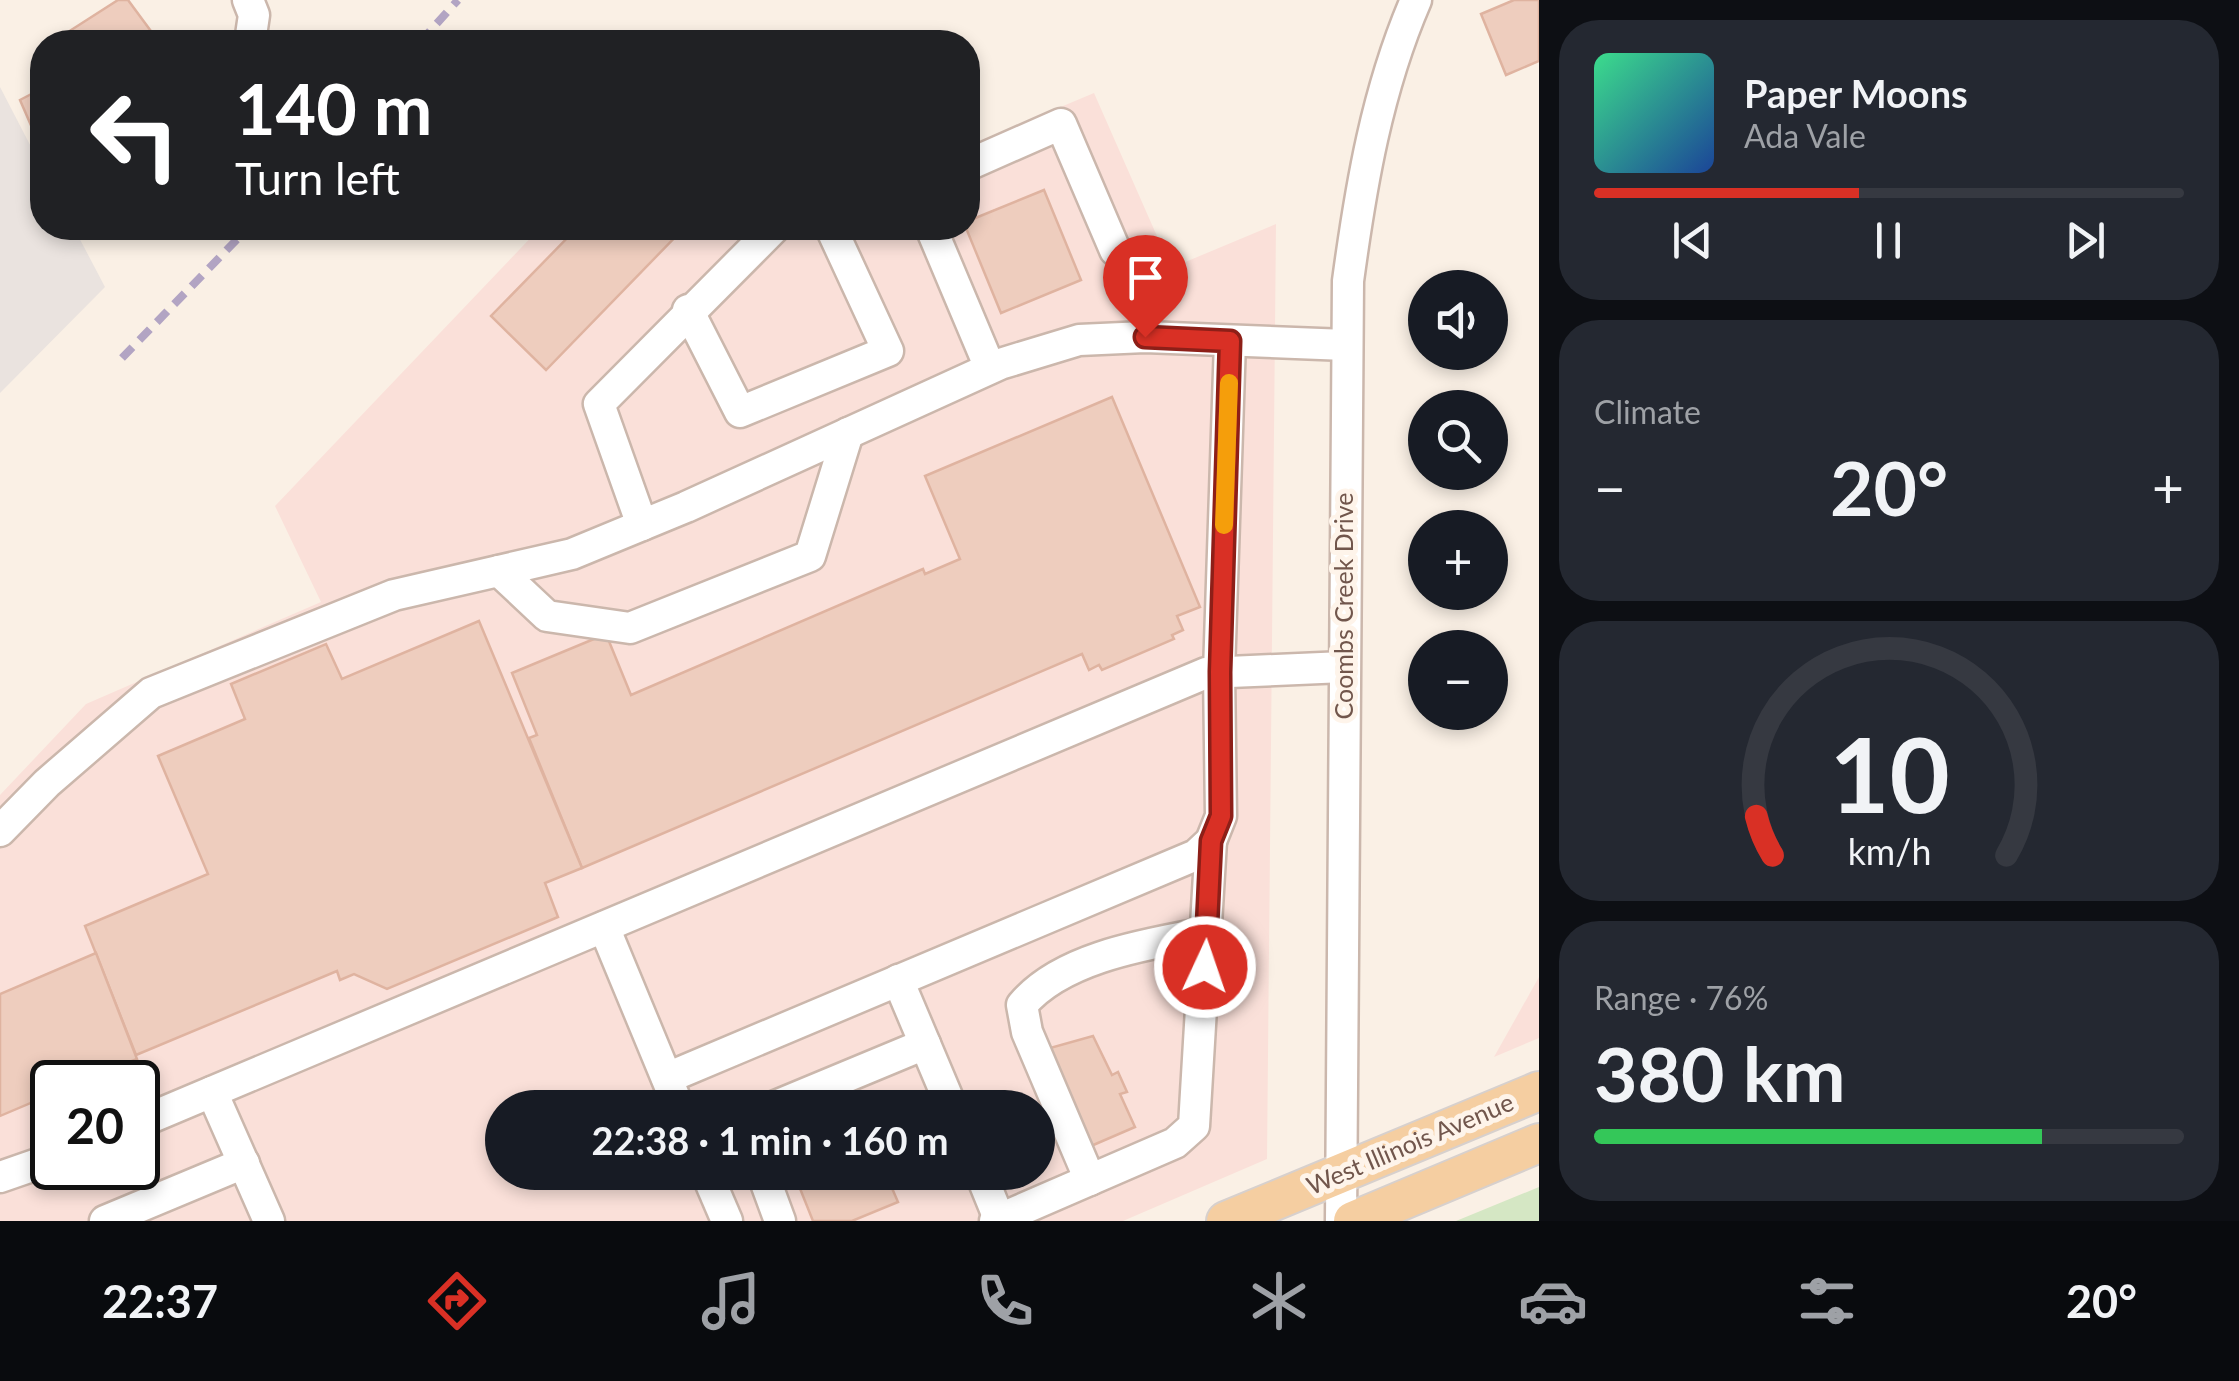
<!DOCTYPE html>
<meta charset="utf-8">
<style>
body{margin:0;font-family:Lato,sans-serif;background:#242831;color:#f1f3f6;height:100vh;display:flex;flex-direction:column;font-size:38px;white-space:nowrap}
*{box-sizing:border-box;margin:0}
p{font-size:32px;color:#9ea1a6}
.icon{flex:none;width:55px;height:55px;fill:none;stroke:currentColor;stroke-width:2;stroke-linecap:round;stroke-linejoin:round}
.map{position:relative;flex:1;overflow:hidden}
.details{display:flex;flex-direction:column;gap:20px;padding:20px;background:#0d0f14;width:700px}
.details>*{flex:none}
.guide{position:absolute;left:30px;top:30px;width:950px;height:210px;border-radius:40px;box-shadow:0 5px 15px #0003;background:#202124;color:#fff;overflow:hidden}
.controls{position:absolute;left:1408px;top:270px;display:grid;gap:20px}
.controls a{display:grid;place-items:center;width:100px;height:100px;border-radius:50%;background:#171b24;box-shadow:0 5px 15px #0003;font-size:50px}
.speed{position:absolute;left:30px;top:1060px;display:flex;gap:20px;font-size:50px;font-weight:700;text-align:center}
.speed>*{display:grid;place-content:center;width:130px;height:130px;border-radius:50%;background:#171b24;box-shadow:0 5px 15px #0003;line-height:1}
.speed .limit{border:5px solid #111;border-radius:15px;background:#fff;color:#111}
.pin{position:absolute;display:grid;place-items:center;width:85px;height:85px;color:#fff;margin:-102px -42px;border-radius:50% 50% 50% 0;rotate:-45deg;box-shadow:0 0 10px #0007}
.pin .icon{rotate:45deg}
.me{position:absolute;width:110px;margin:-55px;rotate:3deg;stroke-linejoin:round;filter:drop-shadow(0 0 8px #0008)}
.turn{display:flex;align-items:center;gap:35px;height:210px;padding:0 40px;font-size:45px}
.turn .icon{width:130px;height:130px;stroke-width:2.5}
.turn b{display:block;font-size:70px;line-height:85px}
.big{font-size:75px;font-weight:700;line-height:1.1}
.details .widget{flex:1;display:flex;flex-direction:column;justify-content:center;gap:15px;min-width:0;padding:0 35px;border-radius:40px;background:#242831}
.details .dial{align-items:center;gap:0}
.dial svg{height:260px;overflow:visible;fill:none;stroke:#363941;stroke-width:7;stroke-linecap:round;text-anchor:middle}
.dial text{fill:#f1f3f6;stroke:none}
.song{display:flex;align-items:center;gap:30px}
.cover{width:120px;height:120px;border-radius:15px;background:linear-gradient(135deg,hsl(150 70% 55%),hsl(220 70% 35%))}
.played{height:10px;border-radius:5px;background:linear-gradient(90deg,#d93025 45%,#363941 45%)}
.keys{display:flex;justify-content:space-around;direction:ltr}
.heat{display:flex;justify-content:space-between;align-items:center;font-size:55px;direction:ltr}
.charge{height:15px;border-radius:8px;background:linear-gradient(90deg,#34c759 76%,#363941 0)}
.trip{position:absolute;left:485px;top:1090px;width:570px;height:100px;border-radius:50px;background:#171b24;box-shadow:0 5px 15px #0003;font-weight:700;line-height:100px;text-align:center}
.menu{display:flex;height:160px;justify-content:space-around;align-items:center;background:#090b0e;color:#9ea1a6}
.menu .icon{width:70px;height:70px}
.menu .active{color:#d93025}
.menu b{font-size:45px;color:#f1f3f6}
main{display:flex;flex:1;min-height:0}
.map>svg:first-child{display:block}
</style>
<main>
<div class="map">
<svg width="1539" height="1221" viewBox="0 0 1539 1221">
<rect width="100%" height="100%" fill="#faf0e5"/>
<g fill="#fae0d9" fill-rule="evenodd">
<path d="M1094 93 1171 268 1276 224 1267 1159 1123 1221H0V795L86 704 321 602 275 506 540 228H968V146ZM52 1082H138V1168H52ZM502 1108H1038V1172H502Z"/>
<path d="M1539 977V1038L1494 1057Z"/>
</g>
<path fill="#eae3df" d="M0 87 42 168V228H74L105 287 0 393Z"/>
<path fill="#d5e7c4" d="M1539 1187V1221H1456Z"/>
<g fill="#eecdbe" stroke="#dfb3a0" stroke-width="2.5">
<path d="M118 0H128L159 42H75L68 32Z"/>
<path d="M1514 0H1539V61L1506 75 1481 14Z"/>
<path d="M42 79V133L36 137 20 100 39 90 36 83Z"/>
<path d="M1044 190 1081 280 1001 313 966 228 968 221Z"/>
<path d="M577 228H684L546 370 491 316Z"/>
<path d="M1112 397 1200 607 1177 616 1183 630 1172 635 1174 639 1102 670 1099 665 1089 670 1082 654 582 868 529 738 537 735 512 673 606 634 631 695 923 569 925 574 960 559 925 476Z"/>
<path d="M479 621 582 868 545 883 558 917 387 989 354 974 340 980 337 971 136 1055 85 926 208 874 158 756 245 719 231 684 326 644 342 679Z"/>
<path d="M96 953 137 1059 80 1082H52V1094L0 1116V994Z"/>
<path d="M1093 1036 1112 1075 1118 1072 1127 1092 1120 1094 1135 1127 1091 1146 1050 1048Z"/>
<path d="M800 1172H885L898 1202 852 1221H813L797 1181 803 1179Z"/>
</g>
<g fill="none" stroke-linecap="round" stroke-linejoin="round">
<g stroke="#cbb7ac" stroke-width="35">
<g id="minor">
<path d="M248 0 254 15 250 42"/>
<path d="M968 165 1061 124 1115 250"/>
<path d="M931 228 990 368"/>
<path d="M688 310 740 412 888 351 831 228"/>
<path d="M642 525 599 404 774 228"/>
<path d="M499 571 547 616 630 628 810 556 848 433"/>
<path d="M0 831 47 783 151 693 394 595 572 554 686 507 1000 364 1079 340 1145 337 1346 345"/>
<path d="M604 927 679 1108"/>
<path d="M898 980 952 1108"/>
<path d="M667 1078 1196 855 1211 841 1221 816 1219 672 1230 341"/>
<path d="M212 1092 269 1221"/>
<path d="M771 1108 925 1044"/>
<path d="M138 1123 1206 673 1344 667"/>
<path d="M706 1172 727 1221"/>
<path d="M762 1172 780 1221"/>
<path d="M980 1172 1000 1221"/>
<path d="M0 1177 52 1159"/>
<path d="M1090 1180 1027 1032 1022 1005C1062 957 1148 944 1206 933"/>
<path d="M105 1221 244 1163"/>
<path d="M995 1221 1175 1143 1194 1126 1211 841"/>
<path d="M1341 1221 1348 281C1361 185 1377 90 1416 0"/>
</g>
</g>
<g stroke="#d7d0cd" stroke-width="42">
<g id="major">
<path d="M1226 1221 1539 1091"/>
<path d="M1353 1221 1539 1143"/>
</g>
</g>
<use href="#minor" stroke="#fff" stroke-width="30"/>
<use href="#major" stroke="#f5cea1" stroke-width="38"/>
<g stroke="#b2a4c3" stroke-width="8" stroke-dasharray="15 10" stroke-linecap="butt">
<path d="M420 42 458 0"/>
<path d="M122 358 248 228"/>
</g>
</g>
<g fill="none" stroke-linecap="round" stroke-linejoin="round">
<g stroke="#8d1f18" stroke-width="25">
<path id="route" d="M1145 337 1230 341 1220 672 1221 816 1211 841 1205 967"/>
</g>
<use href="#route" stroke="#d93025" stroke-width="18"/>
<path stroke="#f59e0b" stroke-width="18" d="M1224 525 1229 383"/>
</g>
<g text-anchor="middle" stroke-width="10" stroke-linejoin="round" paint-order="stroke">
<g font-size="25" fill="#71564c" stroke="#fef4ea">
<text transform="translate(1344 606) rotate(-90)" y="9">Coombs Creek Drive</text>
<text transform="translate(1410 1144) rotate(-23)" y="9">West Illinois Avenue</text>
</g>
</g>
</svg>
<div class="controls">
<a><svg class="icon" aria-label="sound" viewBox="0 0 24 24"><path d="M4 9h4l5-4v14l-5-4H4zM17 9q2 3 0 6"/></svg></a>
<a><svg class="icon" aria-label="search" viewBox="0 0 24 24"><circle cx="10" cy="10" r="6"/><path d="M15 15l6 6"/></svg></a>
<a>+</a>
<a>−</a>
</div>
<div class="speed"><div class="limit">20</div></div>
<div class="pin" style="left:1145px;top:337px;background:#d93025"><svg class="icon" aria-label="arrive" viewBox="0 0 24 24"><path d="M6 21V4h12l-3 4 3 4H6"/></svg></div>
<svg class="me" style="left:1205px;top:967px" viewBox="-20 -20 40 40"><circle r="17" fill="#d93025" stroke="#fff" stroke-width="3"/><path d="M0-11L8 9 0 5-8 9z" fill="#fff"/></svg>
<div class="trip">22:38 · 1 min · 160 m</div>
<div class="guide">
<div class="turn"><svg class="icon" aria-label="left" viewBox="0 0 24 24"><path d="M17 20v-9H6M10 6l-5 5 5 5"/></svg><div><b>140 m</b>Turn left</div></div>
</div>
</div>
<section class="details">
<div class="widget">
<div class="song"><i class="cover"></i><div><b>Paper Moons</b><p>Ada Vale</p></div></div>
<div class="played"></div>
<div class="keys"><svg class="icon" aria-label="previous" viewBox="0 0 24 24"><path d="M18 5L8 12l10 7zM5 5v14"/></svg><svg class="icon" aria-label="pause" viewBox="0 0 24 24"><path d="M8 5v14M16 5v14"/></svg><svg class="icon" aria-label="next" viewBox="0 0 24 24"><path d="M6 5l10 7-10 7zM19 5v14"/></svg></div>
</div>
<div class="widget"><p>Climate</p>
<div class="heat"><a>−</a><b class="big">20°</b><a>+</a></div>
</div>
<div class="widget dial"><svg viewBox="0 0 100 80">
<path d="M14 69A42 42 0 1 1 86 69"/>
<path d="M14 69A42 42 0 0 1 9 57" stroke="#d93025"/>
<text x="50" y="56" font-size="32" font-weight="700">10</text>
<text x="50" y="72" font-size="11">km/h</text>
</svg></div>
<div class="widget"><p>Range · 76%</p><b class="big">380 km</b><div class="charge"></div></div>
</section>
</main>
<nav class="menu">
<b>22:37</b>
<svg class="icon active" aria-label="directions" viewBox="0 0 24 24"><path d="M12 3l9 9-9 9-9-9zM9 14v-3h6M13 9l2 2-2 2"/></svg>
<svg class="icon" aria-label="music" viewBox="0 0 24 24"><path d="M9 18V5l10-2v13"/><circle cx="6" cy="18" r="3"/><circle cx="16" cy="16" r="3"/></svg>
<svg class="icon" aria-label="phone" viewBox="0 0 24 24"><path d="M5 4h4l2 5-3 2q2 4 5 5l2-3 5 2v4C11 20 4 13 5 4z"/></svg>
<svg class="icon" aria-label="climate" viewBox="0 0 24 24"><path d="M12 3v18M4 7l16 10M4 17L20 7"/></svg>
<svg class="icon" aria-label="car" viewBox="0 0 24 24"><path d="M5 17H2v-5l4-1 3-4h7l3 4 3 1v5h-3M9 17h6M6 11h13"/><circle cx="7" cy="17" r="2"/><circle cx="17" cy="17" r="2"/></svg>
<svg class="icon" aria-label="filters" viewBox="0 0 24 24"><path d="M4 7h16M4 17h16"/><circle cx="9" cy="7" r="2"/><circle cx="15" cy="17" r="2"/></svg>
<b>20°</b>
</nav>
